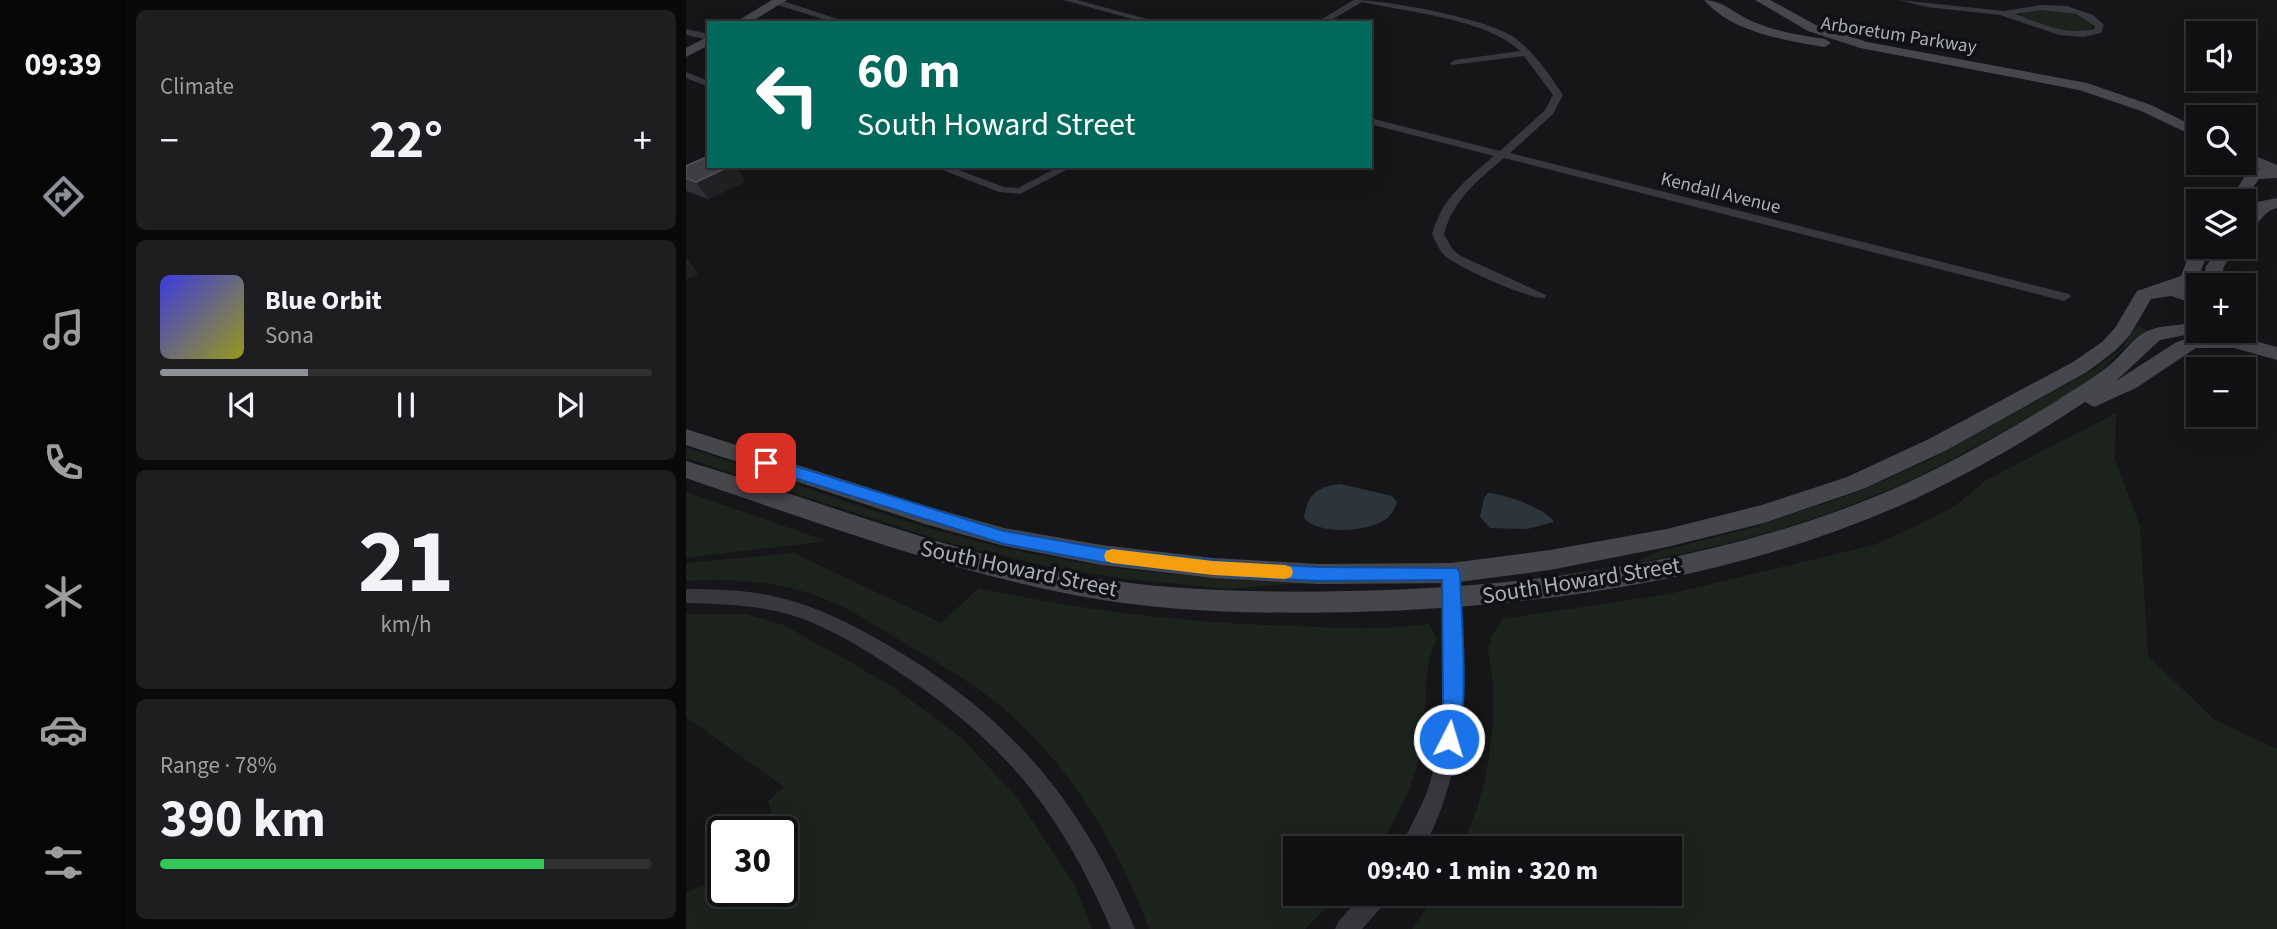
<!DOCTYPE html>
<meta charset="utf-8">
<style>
body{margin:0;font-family:"Source Sans 3",sans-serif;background:#1e1e20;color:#f1f3f6;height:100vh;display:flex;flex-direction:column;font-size:26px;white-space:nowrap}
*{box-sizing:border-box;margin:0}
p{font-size:23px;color:#9c9d9f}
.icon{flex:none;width:38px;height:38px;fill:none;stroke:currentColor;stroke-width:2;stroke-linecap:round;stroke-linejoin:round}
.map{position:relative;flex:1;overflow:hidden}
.sheet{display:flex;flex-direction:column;gap:10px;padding:10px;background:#09090a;width:560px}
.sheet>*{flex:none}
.guide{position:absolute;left:21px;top:21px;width:665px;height:147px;border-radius:0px;box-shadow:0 7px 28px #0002,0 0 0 2px #303032;background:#00695c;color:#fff;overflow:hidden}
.fabs{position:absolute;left:1500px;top:21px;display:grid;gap:14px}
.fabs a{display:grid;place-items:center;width:70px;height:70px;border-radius:0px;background:#101012;box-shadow:0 7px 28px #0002,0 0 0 2px #303032;font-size:35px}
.speed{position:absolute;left:21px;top:816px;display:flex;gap:14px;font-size:35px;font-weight:700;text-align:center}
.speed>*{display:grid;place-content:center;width:91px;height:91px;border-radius:50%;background:#101012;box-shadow:0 7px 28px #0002,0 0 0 2px #303032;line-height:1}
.speed .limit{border:4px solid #111;border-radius:10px;background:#fff;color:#111}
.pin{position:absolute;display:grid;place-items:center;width:60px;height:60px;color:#fff;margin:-30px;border-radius:14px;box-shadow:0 4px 10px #0006}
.me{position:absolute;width:77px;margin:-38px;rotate:5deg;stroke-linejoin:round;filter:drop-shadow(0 0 5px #0008)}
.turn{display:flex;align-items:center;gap:24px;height:147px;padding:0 35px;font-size:32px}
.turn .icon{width:91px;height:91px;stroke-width:2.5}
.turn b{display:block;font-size:49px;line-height:60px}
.big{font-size:52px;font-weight:700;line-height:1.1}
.sheet .widget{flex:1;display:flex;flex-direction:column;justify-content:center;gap:10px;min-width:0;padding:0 24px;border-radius:10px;background:#1e1e20}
.sheet .dial{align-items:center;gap:0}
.dial b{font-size:91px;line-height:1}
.song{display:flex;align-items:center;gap:21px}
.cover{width:84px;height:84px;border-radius:10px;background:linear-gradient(135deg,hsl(240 70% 55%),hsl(60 70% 35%))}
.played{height:7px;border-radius:4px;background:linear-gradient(90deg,#8c9099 30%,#303032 30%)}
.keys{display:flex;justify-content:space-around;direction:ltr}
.heat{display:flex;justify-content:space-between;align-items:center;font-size:38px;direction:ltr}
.charge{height:10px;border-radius:5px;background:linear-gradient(90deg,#34c759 78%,#303032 0)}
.trip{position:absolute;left:597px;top:836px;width:399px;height:70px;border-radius:0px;background:#101012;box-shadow:0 7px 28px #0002,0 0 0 2px #303032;font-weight:700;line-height:70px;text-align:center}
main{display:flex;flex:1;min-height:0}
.dock{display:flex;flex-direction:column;width:126px;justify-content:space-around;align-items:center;background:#060607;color:#9c9d9f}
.dock .icon{width:49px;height:49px}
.dock .selected{color:#8c9099}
.dock b{font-size:32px;color:#f1f3f6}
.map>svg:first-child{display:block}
</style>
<main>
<nav class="dock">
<b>09:39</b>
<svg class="icon selected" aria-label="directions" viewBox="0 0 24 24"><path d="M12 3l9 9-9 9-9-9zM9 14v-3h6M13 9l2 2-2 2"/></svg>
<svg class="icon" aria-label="music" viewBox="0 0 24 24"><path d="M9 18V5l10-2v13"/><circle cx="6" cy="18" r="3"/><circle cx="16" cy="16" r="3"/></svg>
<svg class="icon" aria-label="phone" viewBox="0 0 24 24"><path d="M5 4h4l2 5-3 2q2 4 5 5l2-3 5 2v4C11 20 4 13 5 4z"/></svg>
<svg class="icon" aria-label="climate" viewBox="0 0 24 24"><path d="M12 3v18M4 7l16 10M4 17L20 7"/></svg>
<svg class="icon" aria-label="car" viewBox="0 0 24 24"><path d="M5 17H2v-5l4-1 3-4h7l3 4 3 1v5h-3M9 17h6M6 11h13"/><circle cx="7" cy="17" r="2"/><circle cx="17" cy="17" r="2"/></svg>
<svg class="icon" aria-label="filters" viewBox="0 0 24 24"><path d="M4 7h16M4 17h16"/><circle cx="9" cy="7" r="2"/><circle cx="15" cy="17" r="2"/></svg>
</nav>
<section class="sheet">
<div class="widget"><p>Climate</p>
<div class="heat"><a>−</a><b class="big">22°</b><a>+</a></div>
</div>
<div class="widget">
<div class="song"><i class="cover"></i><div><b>Blue Orbit</b><p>Sona</p></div></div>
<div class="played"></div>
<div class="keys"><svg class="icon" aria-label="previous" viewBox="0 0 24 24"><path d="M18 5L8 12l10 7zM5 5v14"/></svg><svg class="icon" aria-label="pause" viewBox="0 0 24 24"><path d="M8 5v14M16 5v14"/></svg><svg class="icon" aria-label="next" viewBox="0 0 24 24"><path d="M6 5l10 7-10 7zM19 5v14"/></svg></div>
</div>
<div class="widget dial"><b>21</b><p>km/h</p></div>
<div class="widget"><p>Range · 78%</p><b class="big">390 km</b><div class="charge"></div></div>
</section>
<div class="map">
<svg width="1591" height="929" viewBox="0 0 1591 929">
<rect width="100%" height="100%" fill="#161618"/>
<g fill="#1c231d">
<path d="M1351 9 1386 12 1408 25C1395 43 1348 21 1331 15Z"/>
<path d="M1452 326 1462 331C1446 336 1418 370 1401 382 1359 410 1312 434 1268 458 1123 536 960 566 799 586L944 564 974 551 1068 527 1172 492 1245 459 1405 371 1433 351Z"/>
<path d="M1430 413 1429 459 1454 526 1462 656 1529 720 1591 749V929H726L750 894H984V849H775L792 806 801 770 807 723V686L802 648 806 635 817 619 983 594 1188 545 1251 516 1274 502 1299 481Z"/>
<path d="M0 447C107 482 213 524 323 549 455 578 588 584 722 583L602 584 539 589 434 578 364 567 256 541 0 458Z"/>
<path d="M0 492 141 541 0 558Z"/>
<path d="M108 553 255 623 293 588C398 611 502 623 610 626 653 628 699 630 743 624L751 639C735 670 742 710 736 745 730 782 711 817 691 849H609V894H654L619 929H463C435 851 388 772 326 716 296 688 260 668 225 647 197 630 167 610 136 598 93 581 46 578 0 581V563Z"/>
<path d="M0 614H60L98 625 206 686 277 739 332 799 388 884 406 929H0V894L16 885 27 894 37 885V891H96L97 829 88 819 82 801 98 787 0 717Z"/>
</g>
<g fill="#2c353c">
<path d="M655 484 706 496 711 502C708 511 703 519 693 523 674 532 632 534 618 518 622 493 631 487 655 484Z"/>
<path d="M802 493C819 494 859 508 868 522L841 529 804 528 794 517 798 498Z"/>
</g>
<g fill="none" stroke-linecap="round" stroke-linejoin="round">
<g fill="#37383d" fill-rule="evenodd">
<path d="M88 0H94L164 23H150L88 4Z"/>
<path d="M377 0H391L476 23H461Z"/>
<path d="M668 0C701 0 804 19 829 38 849 53 863 74 877 95L867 114 824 153 1383 294 1385 297 1378 301 818 158C792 180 767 200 758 234L767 250 775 256 860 295 859 298C845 300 767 266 757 254 752 248 749 240 746 234 756 198 781 179 808 156L684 124V118L814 151 859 110 867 95 838 56 766 65 764 63 769 60 834 51C801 19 721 12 676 2L640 23H629Z"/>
<path d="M1213 0 1318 11 1355 5 1381 6 1407 15 1418 25 1415 33 1398 37 1373 35 1314 15 1241 7ZM1355 10 1390 14 1409 26 1408 29C1379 36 1356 23 1329 14Z"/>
<path d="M0 29 23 34V40L0 35Z"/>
<path d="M0 72 23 81V87L0 78Z"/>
<path d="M246 166H262L318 187 332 188 374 166H388L334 194 313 192Z"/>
<path d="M765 566 771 568 774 573C778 670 785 760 737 849H714C723 827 736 808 743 786 764 718 758 643 756 573L759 568Z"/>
<path d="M0 589C32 589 64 590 95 598 133 607 169 626 202 645 323 716 395 800 449 929H425C373 809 318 741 208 669 177 648 141 626 105 615 71 605 35 604 0 603Z"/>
<path d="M677 894H703L700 902 676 929H649L653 921Z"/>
</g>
<g fill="#45474d" fill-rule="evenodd">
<path d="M86 0H101L63 23H48Z"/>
<path d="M1018 0C1037 0 1050 15 1068 22 1091 32 1115 35 1139 39L1145 43 1139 47C1098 40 1047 33 1018 0Z"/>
<path d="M1069 0H1084L1130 25 1181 42 1401 83 1465 105 1512 128V138L1455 111 1393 90 1174 48 1122 31Z"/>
<path d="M23 36V45L0 57V48Z"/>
<path d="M1558 151 1591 165V178L1573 179 1557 201H1540L1551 189 1562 171 1574 169 1558 162Z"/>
<path d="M1591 198V208C1576 211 1572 229 1558 232V217L1571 202Z"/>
<path d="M1512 242V247H1524L1512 279 1498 287 1512 292V305L1485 296 1465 299 1444 335 1430 350 1401 372 1259 451 1177 489 1078 523 981 547 864 570 765 583 633 584 527 578 415 565 318 546 239 524 0 445V429L240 506 318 528 415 545 527 558 633 564 765 563 864 550 981 529 1076 505 1161 477 1243 439 1387 362 1416 342 1429 328 1451 291 1495 276 1506 247Z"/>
<path d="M1534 247H1552L1538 266 1534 285H1516L1520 266Z"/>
<path d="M1498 324 1505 326 1508 330 1505 334 1474 340 1430 381 1489 343 1505 337 1535 332 1591 347V360L1548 348H1510L1450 388 1408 407 1399 402C1340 441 1278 477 1213 506 1043 580 855 607 670 612 578 614 484 613 393 596 258 570 129 522 0 478V461C132 500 259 552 395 576 483 591 574 593 663 591 835 587 1007 566 1168 505 1240 478 1307 440 1372 400 1390 388 1408 378 1425 364 1436 355 1446 339 1459 332 1471 326 1486 326 1498 324Z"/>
</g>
</g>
<path fill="#323236" d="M0 166H50L59 182 22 199 0 191Z"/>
<g fill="#212124">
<path d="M44 166H50L59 182 22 199 10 182Z"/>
<path d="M0 257 12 274 0 280Z"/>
</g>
<path fill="#3f3f44" stroke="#4f5156" stroke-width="2" d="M23 156V166H44L10 182 0 178V166Z"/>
<path fill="#1a73e8" stroke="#114b97" stroke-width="2" d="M80 457 318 531 415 548 554 563 633 567 771 568 774 573C775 610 784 716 770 745L763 748 756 745 753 739 757 701 756 580 633 581 554 577 415 562 318 544 74 467 72 463Z"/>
<path fill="#f59e0b" d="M426 549 527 561 599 565 605 567 607 572 605 577 599 579 527 575 426 563 420 561 418 556 420 551Z"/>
<g text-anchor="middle" stroke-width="7" stroke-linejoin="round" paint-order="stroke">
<g font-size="19" fill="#a8adb8" stroke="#111113">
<text transform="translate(1213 34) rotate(9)" y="7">Arboretum Parkway</text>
<text transform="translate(1035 192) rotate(14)" y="7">Kendall Avenue</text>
</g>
<g font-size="23" fill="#a8adb8" stroke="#111113">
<text transform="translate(333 568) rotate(12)" y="8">South Howard Street</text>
<text transform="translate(895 580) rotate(-9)" y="8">South Howard Street</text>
</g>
</g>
</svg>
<div class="fabs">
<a><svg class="icon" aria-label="sound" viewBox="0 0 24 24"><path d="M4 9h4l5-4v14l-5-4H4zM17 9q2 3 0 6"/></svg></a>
<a><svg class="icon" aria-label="search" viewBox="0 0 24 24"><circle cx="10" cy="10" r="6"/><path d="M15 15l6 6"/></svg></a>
<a><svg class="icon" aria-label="layers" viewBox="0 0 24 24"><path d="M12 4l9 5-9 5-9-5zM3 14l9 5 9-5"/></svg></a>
<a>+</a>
<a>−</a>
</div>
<div class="speed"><div class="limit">30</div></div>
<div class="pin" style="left:80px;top:463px;background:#d93025"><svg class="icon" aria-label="arrive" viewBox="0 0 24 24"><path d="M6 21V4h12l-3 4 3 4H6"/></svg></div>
<svg class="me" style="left:763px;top:739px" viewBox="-20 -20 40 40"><circle r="17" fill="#1a73e8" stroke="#fff" stroke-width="3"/><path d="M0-11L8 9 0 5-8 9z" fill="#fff"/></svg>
<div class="trip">09:40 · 1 min · 320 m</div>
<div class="guide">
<div class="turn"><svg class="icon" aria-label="left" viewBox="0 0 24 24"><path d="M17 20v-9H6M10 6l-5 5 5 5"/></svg><div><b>60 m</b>South Howard Street</div></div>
</div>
</div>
</main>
